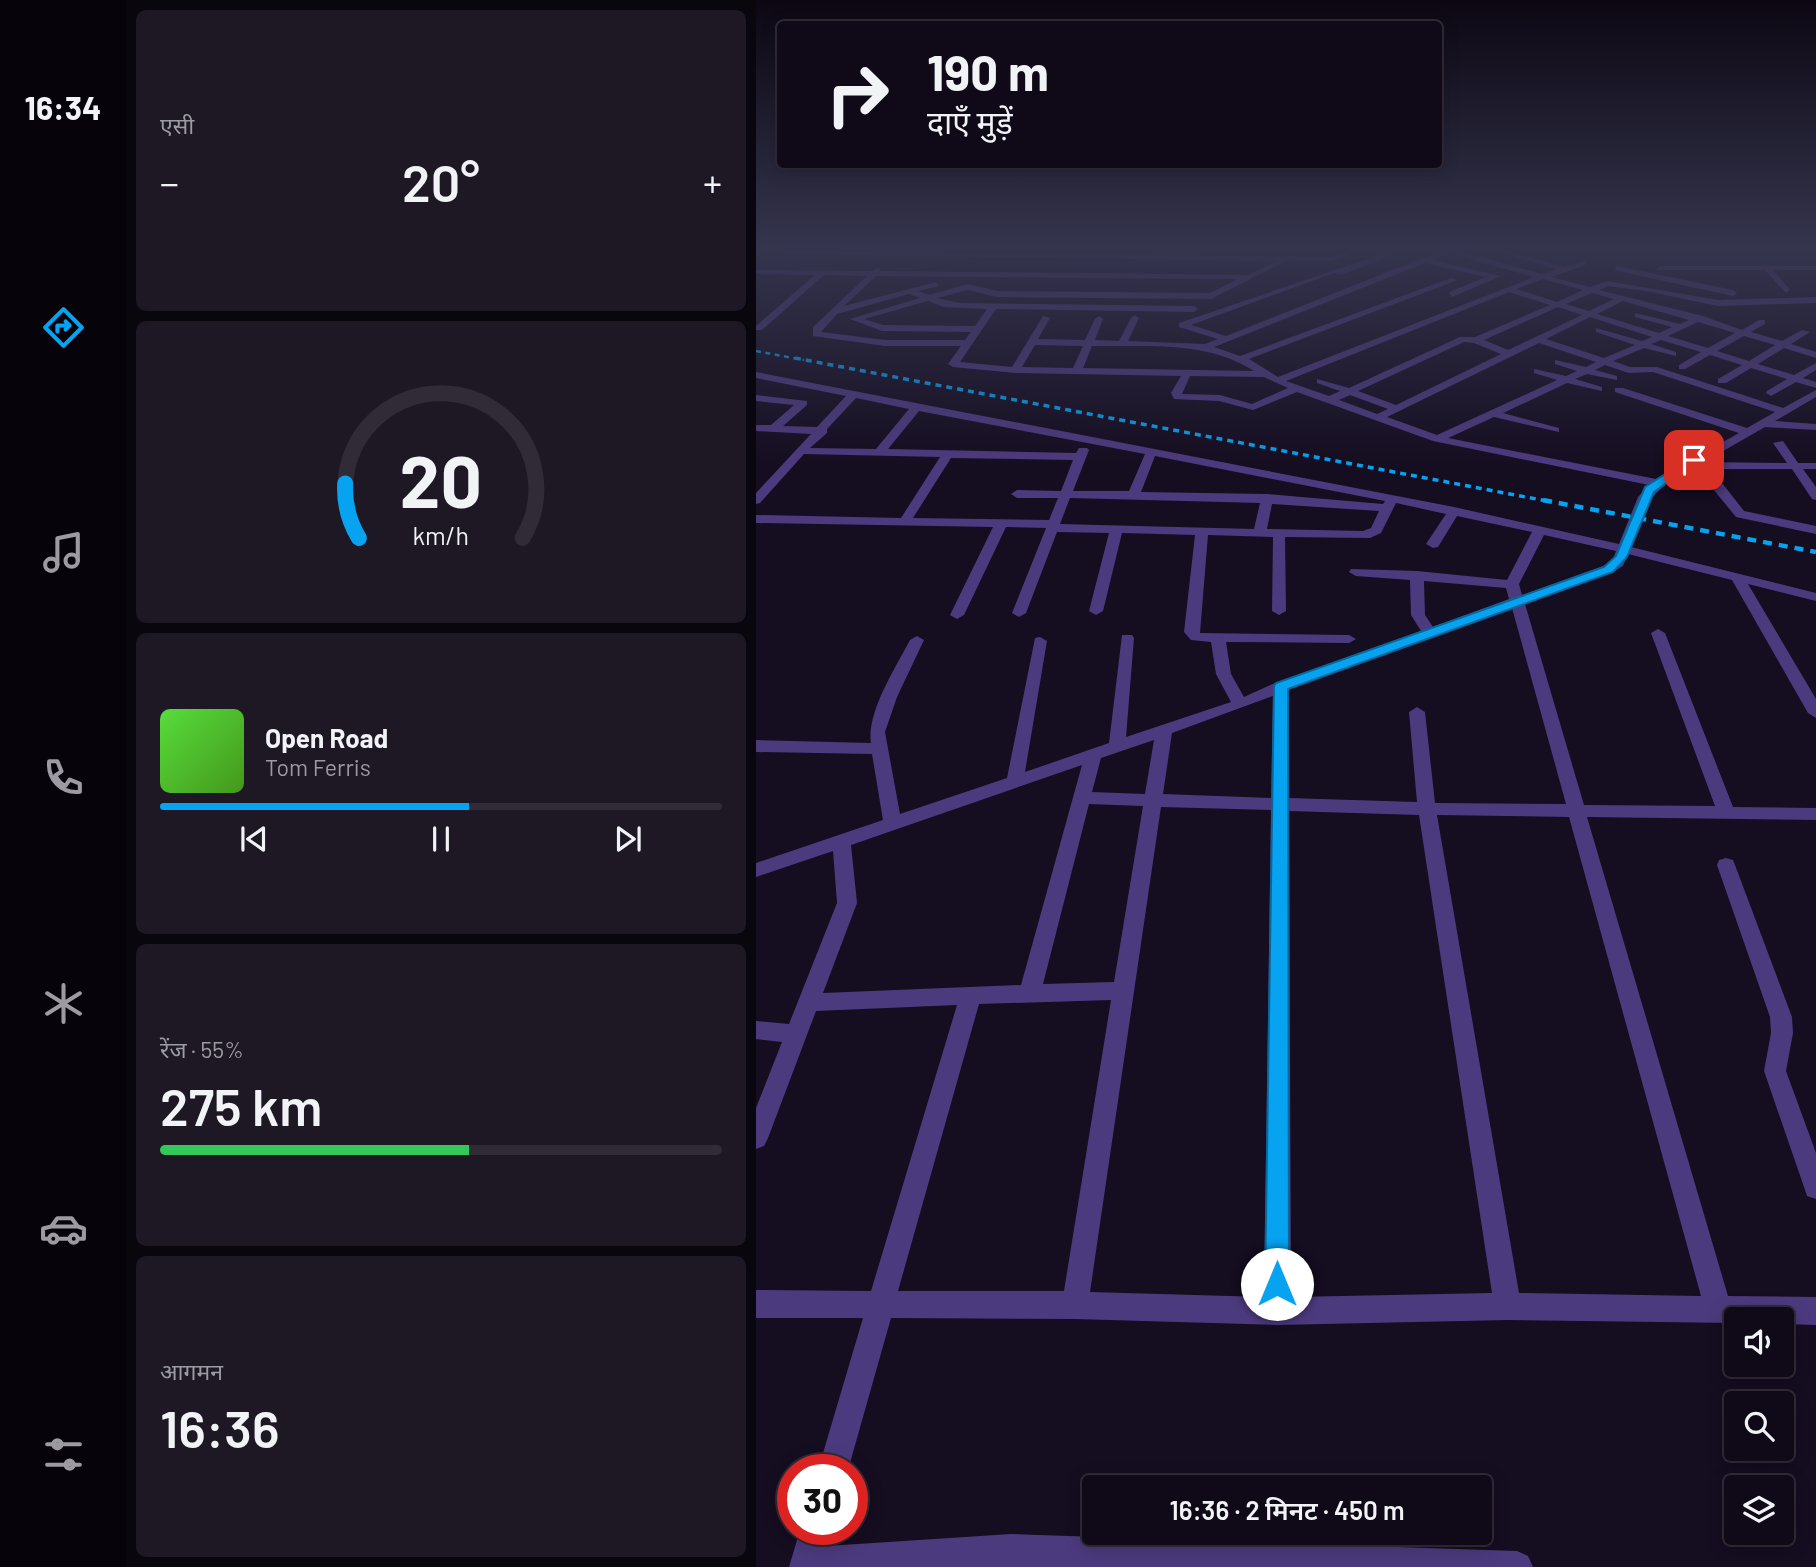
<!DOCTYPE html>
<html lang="hi">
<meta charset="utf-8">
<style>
body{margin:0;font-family:Barlow,"Noto Sans Devanagari",sans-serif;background:#1e1825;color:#f1f3f6;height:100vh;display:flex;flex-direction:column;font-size:26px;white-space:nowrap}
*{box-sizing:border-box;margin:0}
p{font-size:23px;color:#9c9aa2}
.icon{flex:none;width:38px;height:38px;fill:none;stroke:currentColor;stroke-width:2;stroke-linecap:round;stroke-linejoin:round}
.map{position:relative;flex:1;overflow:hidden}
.panel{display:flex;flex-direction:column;gap:10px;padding:10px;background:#09060d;width:630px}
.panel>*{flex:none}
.banner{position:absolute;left:21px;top:21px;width:665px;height:147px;border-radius:7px;box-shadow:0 4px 18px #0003,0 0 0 2px #302b37;background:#100a18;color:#f1f3f6;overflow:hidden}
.tools{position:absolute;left:968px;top:1307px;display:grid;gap:14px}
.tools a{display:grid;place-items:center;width:70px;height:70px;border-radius:7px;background:#100a18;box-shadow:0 4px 18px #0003,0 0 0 2px #302b37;font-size:35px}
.speed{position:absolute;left:21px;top:1454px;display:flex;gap:14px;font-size:35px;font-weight:700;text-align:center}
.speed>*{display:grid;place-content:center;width:91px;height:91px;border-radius:50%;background:#100a18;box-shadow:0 4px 18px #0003,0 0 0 2px #302b37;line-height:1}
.speed .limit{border:10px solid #d22;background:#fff;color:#111}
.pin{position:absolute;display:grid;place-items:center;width:60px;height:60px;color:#fff;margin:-30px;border-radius:14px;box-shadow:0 4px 10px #0006}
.me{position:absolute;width:77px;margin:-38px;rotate:0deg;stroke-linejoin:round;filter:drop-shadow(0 0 5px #0008)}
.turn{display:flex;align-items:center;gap:24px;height:147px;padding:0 35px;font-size:32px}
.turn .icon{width:91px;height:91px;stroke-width:2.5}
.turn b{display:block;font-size:49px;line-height:60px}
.big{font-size:52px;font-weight:600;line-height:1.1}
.panel .card{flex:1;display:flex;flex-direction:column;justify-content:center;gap:10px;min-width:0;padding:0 24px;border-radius:10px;background:#1e1825}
.panel .dial{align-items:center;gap:0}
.dial svg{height:182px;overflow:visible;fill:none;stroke:#302b37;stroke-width:7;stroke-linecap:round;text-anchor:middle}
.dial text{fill:#f1f3f6;stroke:none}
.song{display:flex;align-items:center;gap:21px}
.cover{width:84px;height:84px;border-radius:10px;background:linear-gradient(135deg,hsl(110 70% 55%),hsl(100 70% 35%))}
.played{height:7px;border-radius:4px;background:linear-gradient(90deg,#07a2f0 55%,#302b37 55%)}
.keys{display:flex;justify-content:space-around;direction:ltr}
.heat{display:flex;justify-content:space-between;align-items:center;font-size:38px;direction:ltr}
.charge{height:10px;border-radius:5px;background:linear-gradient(90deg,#34c759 55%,#302b37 0)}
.trip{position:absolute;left:326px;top:1475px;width:410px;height:70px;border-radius:7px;background:#100a18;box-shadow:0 4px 18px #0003,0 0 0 2px #302b37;font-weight:600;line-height:70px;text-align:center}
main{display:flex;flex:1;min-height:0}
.dock{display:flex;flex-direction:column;width:126px;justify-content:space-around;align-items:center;background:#06040a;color:#9c9aa2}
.dock .icon{width:49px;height:49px}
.dock .on{color:#07a2f0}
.dock b{font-size:32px;color:#f1f3f6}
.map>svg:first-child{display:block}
</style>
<main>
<nav class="dock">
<b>16:34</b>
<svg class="icon on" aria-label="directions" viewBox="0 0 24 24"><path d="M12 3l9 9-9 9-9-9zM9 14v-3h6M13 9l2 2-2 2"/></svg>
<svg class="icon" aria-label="music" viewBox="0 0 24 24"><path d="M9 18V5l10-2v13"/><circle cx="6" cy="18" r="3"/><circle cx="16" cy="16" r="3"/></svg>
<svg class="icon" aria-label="phone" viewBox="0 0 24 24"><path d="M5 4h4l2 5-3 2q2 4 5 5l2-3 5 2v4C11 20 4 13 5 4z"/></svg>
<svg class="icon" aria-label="climate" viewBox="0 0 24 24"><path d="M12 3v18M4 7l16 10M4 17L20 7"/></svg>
<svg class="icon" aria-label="car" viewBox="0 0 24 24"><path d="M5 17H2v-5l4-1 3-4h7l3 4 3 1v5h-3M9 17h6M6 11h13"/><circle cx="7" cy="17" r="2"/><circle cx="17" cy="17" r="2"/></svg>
<svg class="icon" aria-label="filters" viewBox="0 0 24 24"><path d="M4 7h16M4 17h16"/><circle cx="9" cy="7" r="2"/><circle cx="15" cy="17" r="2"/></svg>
</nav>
<section class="panel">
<div class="card"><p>एसी</p>
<div class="heat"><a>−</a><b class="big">20°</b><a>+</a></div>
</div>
<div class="card dial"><svg viewBox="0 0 100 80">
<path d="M14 69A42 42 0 1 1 86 69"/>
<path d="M14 69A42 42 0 0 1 8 45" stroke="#07a2f0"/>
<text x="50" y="56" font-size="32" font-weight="700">20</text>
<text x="50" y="72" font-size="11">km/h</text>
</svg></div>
<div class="card">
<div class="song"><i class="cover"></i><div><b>Open Road</b><p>Tom Ferris</p></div></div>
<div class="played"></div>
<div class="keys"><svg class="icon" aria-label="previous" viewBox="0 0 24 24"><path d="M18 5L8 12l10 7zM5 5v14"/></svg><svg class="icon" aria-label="pause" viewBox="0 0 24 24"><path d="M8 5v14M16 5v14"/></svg><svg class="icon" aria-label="next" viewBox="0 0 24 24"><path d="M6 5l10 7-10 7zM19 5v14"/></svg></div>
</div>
<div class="card"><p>रेंज · 55%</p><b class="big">275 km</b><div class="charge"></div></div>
<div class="card"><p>आगमन</p><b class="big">16:36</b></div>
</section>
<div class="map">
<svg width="1060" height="1567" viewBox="0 0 1060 1567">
<rect width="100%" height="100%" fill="#150d20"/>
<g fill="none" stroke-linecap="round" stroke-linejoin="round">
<g fill="#4c3a7e" fill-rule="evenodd">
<path d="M599 248H609L577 261H530L455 299 241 297 212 290 181 298 204 303 438 306 442 309 438 312 240 309 204 362 256 367 287 316 294 318 282 339 329 340 339 319 343 316 347 319 339 340 363 341 375 318 379 315 383 318 372 341 449 344 462 339 423 327V323L644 248H654L585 275 578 273 435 325 470 336 692 248H702L700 250 786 274 800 269 737 250 741 248 808 267 830 261V265L795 277 834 287 851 281 962 300 1060 297V303L962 306 890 291 852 286 843 290 947 316 986 330 1003 320H1009V324L995 332 1026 341 1046 330 1054 332 1035 344 1060 352V358L1028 348 1002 364 1038 375 1060 363V370L1047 378 1060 382V388L1040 382 1015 396 1010 393 1011 391 1031 379 995 368 970 383H962V379L986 365 954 355 929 369H923V365L945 352 905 340 895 344 920 352V356L888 348 857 361 874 367H901L1027 408 1060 390V397L1019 421 1060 424V430L1009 427 948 462 1031 463 1017 443 1027 441 1042 463H1060V469H1047L1060 487V500L1056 499 1036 469H955L988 511 1060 526V534L980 517 939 467C891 494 894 497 875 547L1060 593V601L992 584 1060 699V718L1052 713 976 580 872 554 867 566 857 572 769 604 828 805 959 806 895 633 902 629 909 633 977 807 1060 808V820L831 817 972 1296 1060 1297V1325L1026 1324V1320H980V1323L752 1320 521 1325 319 1319 135 1318 92 1470H62L107 1318H0V1290L115 1291 201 1005 60 1011 12 1138 8 1146 0 1149V1108L26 1042 0 1039V1021L33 1024 81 903 77 851 0 877V863L127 820 116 754 0 752V740L115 743C110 713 140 667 154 640L161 636 168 640 141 697 129 732 144 814 251 778 279 638 284 637 291 641 269 772 353 743 366 635H376L378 638 370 737 475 702 460 674 455 642 435 640 428 632 439 535 366 533 347 611 340 615 333 611 353 533 301 532 270 613 263 617 256 613 290 528 250 527 208 615 201 619 194 615 237 527 0 523V515L145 518 184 457 48 454 4 503 0 504V493L55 434 0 431V425H15L38 405 0 401V395L51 401V405L27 426 61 427 90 396 0 378V372L698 507 863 544 882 497 893 485 677 441 541 392 497 410 463 401 418 399 415 393 425 376 259 373 197 367 192 364 205 346H129L57 336V327L111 276 68 275 6 330H0V326L59 275 0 274V270L116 271 122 267 125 271 492 275 520 261 0 254V250L576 257ZM693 253 778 277 522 377 493 359 702 280 695 278 484 356 458 347 669 263 730 277 693 292 696 297 745 276 676 260ZM120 276 482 279 454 293 241 291 212 284 173 295 162 291 183 286 180 282 88 306ZM787 279 827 290 801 302 760 289ZM753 292 794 305 719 337H704L593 388 561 379V383L584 391 573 396 530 381ZM836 293 858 299 833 311 810 304ZM153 294 164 298 94 319 126 331 215 332 209 340H129L65 332 81 314ZM172 301 188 307 231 309 219 326 127 325 108 319ZM867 301 933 320 924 324 879 313V317L916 327 903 333 841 314ZM802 307 826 315 752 350 728 340ZM834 317 896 337 886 341 840 328V332L879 345 848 358 790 339ZM942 322 979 333 952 348 912 336ZM988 336 1019 345 993 361 961 351ZM708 342 718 343 745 354 640 405 602 391ZM783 343 840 362 830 367 799 360V364L821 371 810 376 778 369V373L801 380 681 435 631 417ZM279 345 327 346 317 368 266 367ZM336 346C391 347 450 340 498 371L327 368ZM849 365 873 373 897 372 1019 412 991 428 867 388H859V392L983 433 900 479 692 438 738 417 803 432V428L747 413 811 383 846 391V387L819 379 831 374 861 380V376L839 370ZM434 376 508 377 532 388 496 404 464 395 426 394ZM594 395 632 409 621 414 583 400ZM100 398 153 409 120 449 54 448 71 433V429ZM163 411 389 454 373 491H317L333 450 331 448H323L320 453 132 449ZM399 456 629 501 627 504 511 494 385 492ZM195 458 317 460 305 491 261 490 255 494 261 498H302L293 520 157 518ZM314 498 504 503 498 529 304 524ZM640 503 690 514 670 544 677 548 682 547 701 516 776 532 751 580 661 571 595 569 593 572 600 576 654 580 655 615 665 631 519 683 488 697 475 674 470 642 593 643 600 639 593 635 444 633 452 535 517 537 516 611 523 615 530 611 529 537 614 538 625 533ZM516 504 623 511 615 528 607 531 511 529ZM788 535 860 551 856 561 847 566 766 595 763 584ZM668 581 750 588 753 599 677 627 669 615ZM756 608 810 804 679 803 669 712 661 707 653 712 661 802 533 798V689ZM517 696 515 798 407 794 416 733ZM398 740 389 794 336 792 345 758ZM326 765 265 985 67 993 101 903 95 845ZM333 804 387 806 358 982 287 984ZM405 807 515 810 508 1297 334 1292ZM533 811 663 815 736 1293 535 1297ZM681 815 813 817 945 1296 763 1293ZM355 1000 308 1291H142L223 1004Z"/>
<path d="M785 248H1008L1009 249 1005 251 789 250Z"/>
<path d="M861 266 977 290 981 293 977 296 858 270Z"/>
<path d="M903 266H1060V270H1017L1034 290 1030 293 1009 270H900Z"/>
<path d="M970 858 977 860 979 865 1036 1017 1037 1033 1030 1071 1060 1153V1199L1051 1196 1048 1187 1008 1071 1015 1033 1014 1017 961 865 963 860Z"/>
<path d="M44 1530H75L71 1546 255 1534 761 1551 772 1556 777 1567H33Z"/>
</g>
<path stroke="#07a2f0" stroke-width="2.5" stroke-dasharray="5 4.5" stroke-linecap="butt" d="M0 351 48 360"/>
<path stroke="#07a2f0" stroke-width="3.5" stroke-dasharray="6 5" stroke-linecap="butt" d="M39 358 796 502"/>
<path stroke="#07a2f0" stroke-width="4.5" stroke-dasharray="9 7" stroke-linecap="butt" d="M787 500 1060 552"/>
</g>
<linearGradient id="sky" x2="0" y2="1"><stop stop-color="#0c0712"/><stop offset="0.53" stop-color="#35354e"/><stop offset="1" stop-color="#35354e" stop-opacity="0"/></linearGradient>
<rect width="1060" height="467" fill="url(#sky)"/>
<path fill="#07a2f0" stroke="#05699c" stroke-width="2" d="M934 458 943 460 898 492 871 557 857 572 532 689 533 1284 530 1293 521 1296 512 1293 509 1284 518 686 520 683 848 567 860 556 889 487Z"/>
</svg>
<div class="tools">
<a><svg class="icon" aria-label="sound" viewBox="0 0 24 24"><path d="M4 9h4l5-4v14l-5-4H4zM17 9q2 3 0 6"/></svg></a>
<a><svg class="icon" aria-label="search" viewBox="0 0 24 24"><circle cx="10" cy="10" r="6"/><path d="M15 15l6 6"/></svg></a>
<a><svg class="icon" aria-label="layers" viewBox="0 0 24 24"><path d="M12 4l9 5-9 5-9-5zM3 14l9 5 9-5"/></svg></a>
</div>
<div class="speed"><div class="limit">30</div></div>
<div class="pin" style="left:938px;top:460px;background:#d93025"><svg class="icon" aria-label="arrive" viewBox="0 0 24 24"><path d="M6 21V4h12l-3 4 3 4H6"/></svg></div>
<svg class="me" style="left:521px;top:1284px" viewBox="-20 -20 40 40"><circle r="19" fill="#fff"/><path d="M0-13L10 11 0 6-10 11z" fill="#07a2f0"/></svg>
<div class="trip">16:36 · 2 मिनट · 450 m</div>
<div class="banner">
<div class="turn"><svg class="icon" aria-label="right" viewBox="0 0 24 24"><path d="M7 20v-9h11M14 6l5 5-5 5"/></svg><div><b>190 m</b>दाएँ मुड़ें</div></div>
</div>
</div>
</main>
